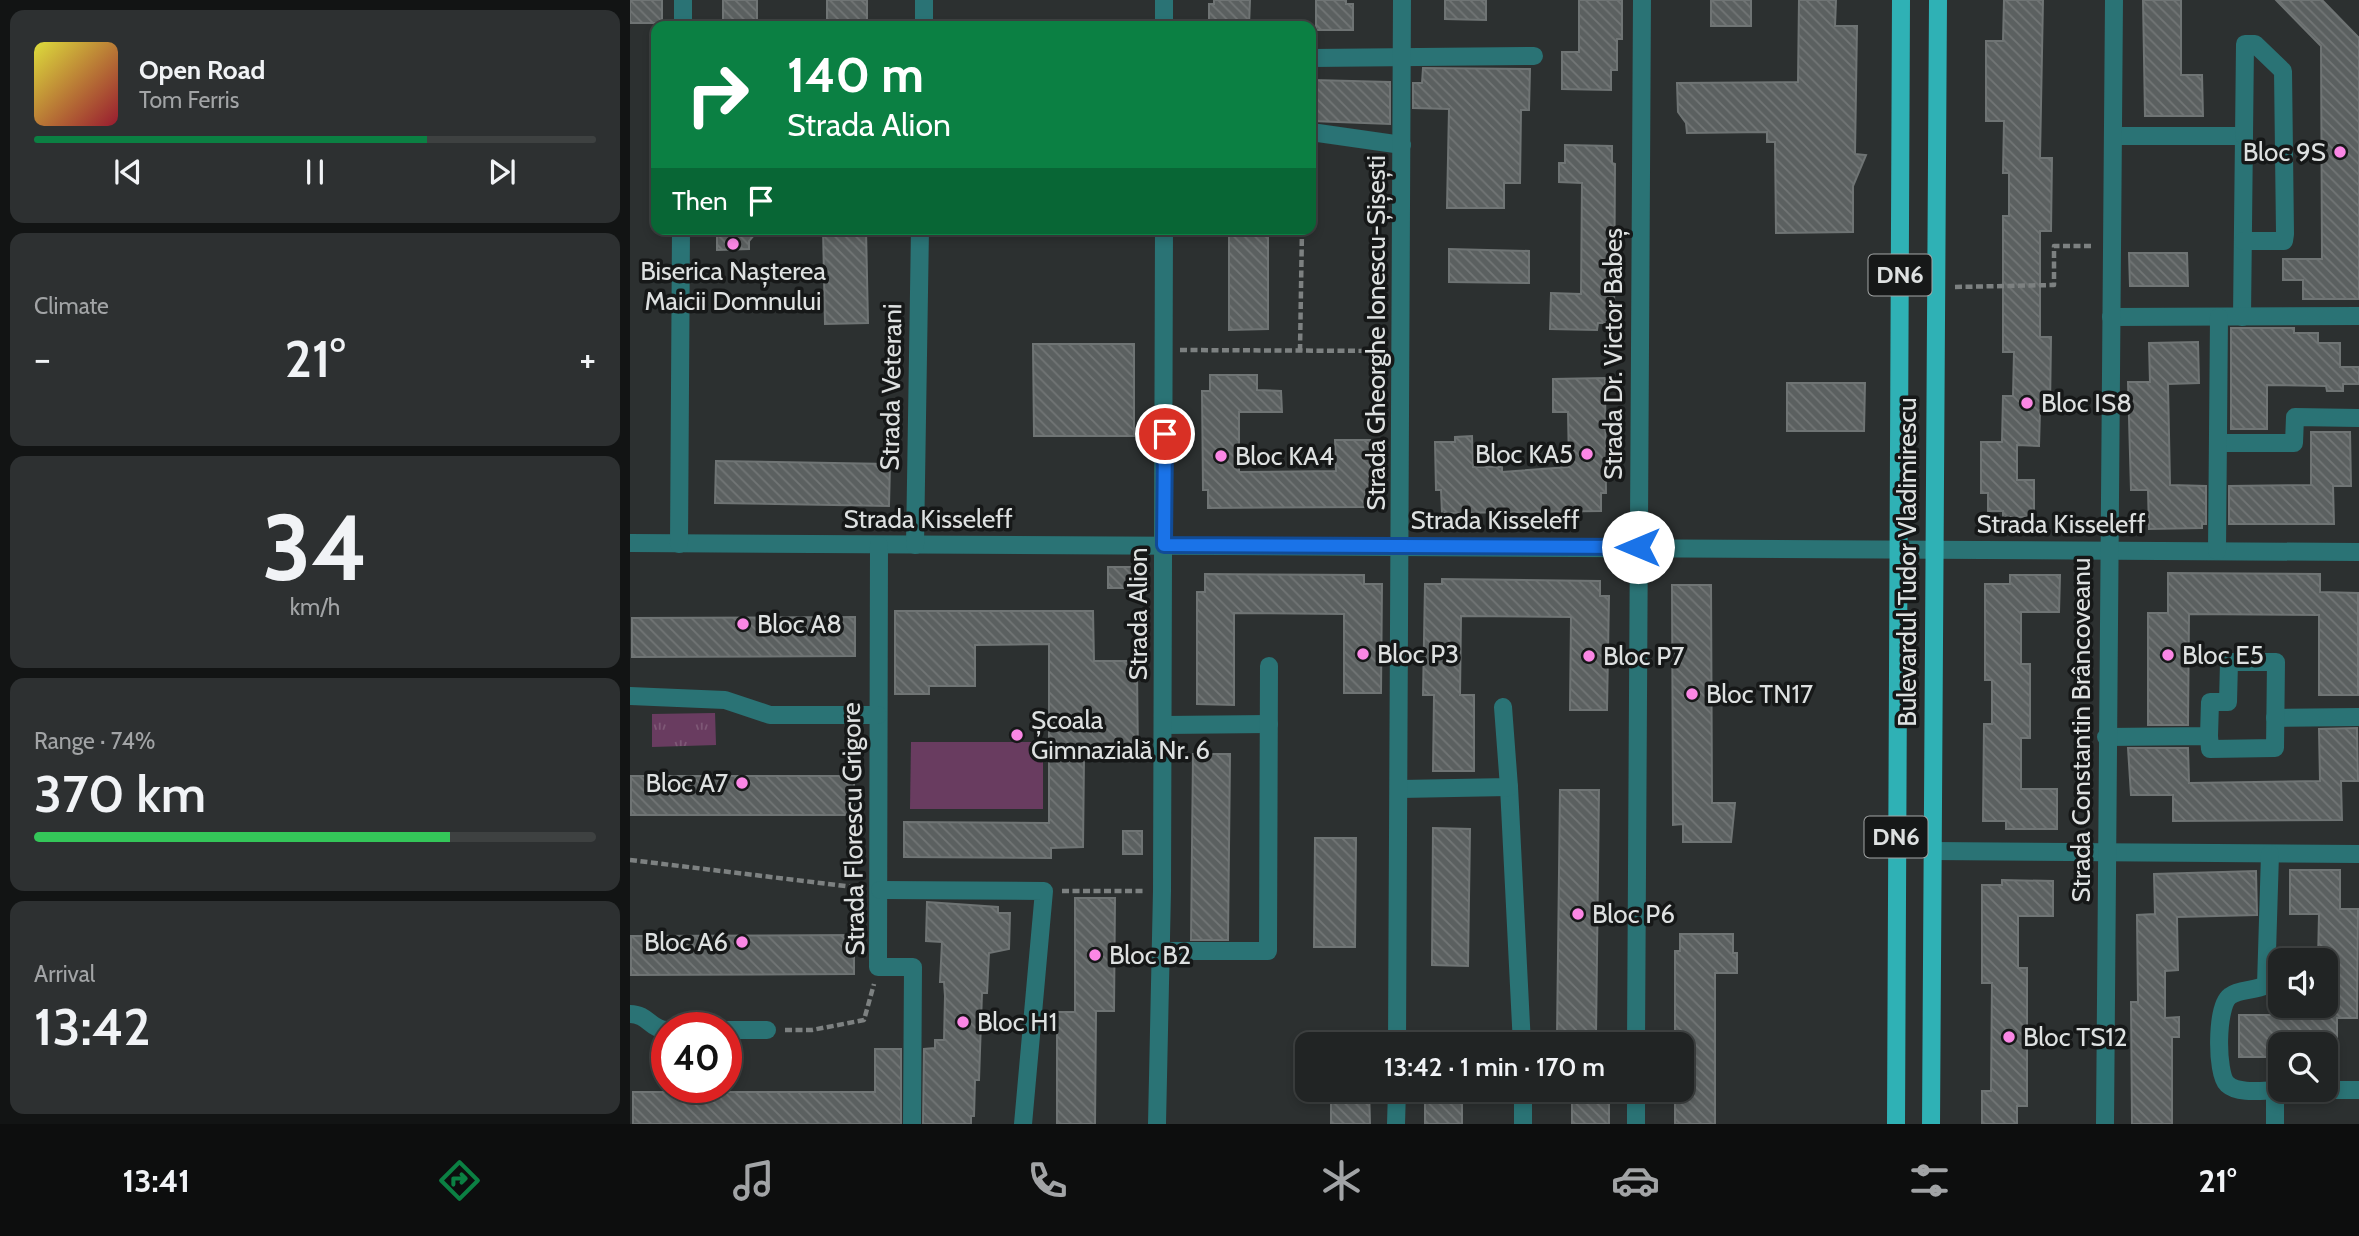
<!DOCTYPE html>
<meta charset="utf-8">
<style>
body{margin:0;font-family:Cabin,sans-serif;background:#2d3031;color:#f1f3f6;height:100vh;display:flex;flex-direction:column;font-size:26px;white-space:nowrap}
*{box-sizing:border-box;margin:0}
p{font-size:23px;color:#a2a4a6}
.icon{flex:none;width:38px;height:38px;fill:none;stroke:currentColor;stroke-width:2;stroke-linecap:round;stroke-linejoin:round}
.map{position:relative;flex:1;overflow:hidden}
.details{display:flex;flex-direction:column;gap:10px;padding:10px;background:#121414;width:630px}
.details>*{flex:none}
.top-card{position:absolute;left:21px;top:21px;width:665px;height:214px;border-radius:14px;box-shadow:0 4px 10px #0003,0 0 0 2px #3e4141;background:#0b8043;color:#fff;overflow:hidden}
.tools{position:absolute;left:1638px;top:948px;display:grid;gap:14px}
.tools a{display:grid;place-items:center;width:70px;height:70px;border-radius:14px;background:#212424;box-shadow:0 4px 10px #0003,0 0 0 2px #3e4141;font-size:35px}
.speed{position:absolute;left:21px;top:1012px;display:flex;gap:14px;font-size:35px;font-weight:700;text-align:center}
.speed>*{display:grid;place-content:center;width:91px;height:91px;border-radius:50%;background:#212424;box-shadow:0 4px 10px #0003,0 0 0 2px #3e4141;line-height:1}
.speed .limit{border:10px solid #d22;background:#fff;color:#111}
.pin{position:absolute;display:grid;place-items:center;width:60px;height:60px;color:#fff;margin:-30px;border:4px solid #fff;border-radius:50%;box-shadow:0 2px 7px #0007}
.me{position:absolute;width:77px;margin:-38px;rotate:270deg;stroke-linejoin:round;filter:drop-shadow(0 0 5px #0008)}
.turn{display:flex;align-items:center;gap:24px;height:147px;padding:0 21px;font-size:32px}
.turn .icon{width:91px;height:91px;stroke-width:2.5}
.turn b{display:block;font-size:49px;line-height:60px}
.then{display:flex;align-items:center;height:66px;padding:0 21px;background:#0003;gap:14px;font-size:26px}
.big{font-size:52px;font-weight:600;line-height:1.1}
.details .widget{flex:1;display:flex;flex-direction:column;justify-content:center;gap:10px;min-width:0;padding:0 24px;border-radius:14px;background:#2d3031}
.details .dial{align-items:center;gap:0}
.dial b{font-size:91px;line-height:1}
.song{display:flex;align-items:center;gap:21px}
.cover{width:84px;height:84px;border-radius:10px;background:linear-gradient(135deg,hsl(60 70% 55%),hsl(350 70% 35%))}
.played{height:7px;border-radius:4px;background:linear-gradient(90deg,#0b8043 70%,#3e4141 70%)}
.keys{display:flex;justify-content:space-around;direction:ltr}
.heat{display:flex;justify-content:space-between;align-items:center;font-size:38px;direction:ltr}
.charge{height:10px;border-radius:5px;background:linear-gradient(90deg,#34c759 74%,#3e4141 0)}
.trip{position:absolute;left:665px;top:1032px;width:399px;height:70px;border-radius:14px;background:#212424;box-shadow:0 4px 10px #0003,0 0 0 2px #3e4141;font-weight:600;line-height:70px;text-align:center}
.menu{display:flex;height:112px;justify-content:space-around;align-items:center;background:#0d0e0e;color:#a2a4a6}
.menu .icon{width:49px;height:49px}
.menu .active{color:#0b8043}
.menu b{font-size:32px;color:#f1f3f6}
main{display:flex;flex:1;min-height:0}
.map>svg:first-child{display:block}
</style>
<main>
<section class="details">
<div class="widget">
<div class="song"><i class="cover"></i><div><b>Open Road</b><p>Tom Ferris</p></div></div>
<div class="played"></div>
<div class="keys"><svg class="icon" aria-label="previous" viewBox="0 0 24 24"><path d="M18 5L8 12l10 7zM5 5v14"/></svg><svg class="icon" aria-label="pause" viewBox="0 0 24 24"><path d="M8 5v14M16 5v14"/></svg><svg class="icon" aria-label="next" viewBox="0 0 24 24"><path d="M6 5l10 7-10 7zM19 5v14"/></svg></div>
</div>
<div class="widget"><p>Climate</p>
<div class="heat"><a>−</a><b class="big">21°</b><a>+</a></div>
</div>
<div class="widget dial"><b>34</b><p>km/h</p></div>
<div class="widget"><p>Range · 74%</p><b class="big">370 km</b><div class="charge"></div></div>
<div class="widget"><p>Arrival</p><b class="big">13:42</b></div>
</section>
<div class="map">
<svg width="1729" height="1124" viewBox="0 0 1729 1124">
<defs>
<pattern id="park-tufts" width="24" height="20" patternUnits="userSpaceOnUse" patternTransform="scale(1.75)"><rect width="24" height="20" fill="#693c60"/><path d="M3 7l-1-3M5 7V3M7 7l1-3M15 17l-1-3M17 17v-4M19 17l1-3" fill="none" stroke="#7e5876"/></pattern>
<pattern id="building-back-hatch" width="6" height="6" patternUnits="userSpaceOnUse" patternTransform="scale(1.75)"><rect width="6" height="6" fill="#5b6060"/><path d="M-1 5l2 2M0 0l6 6M5-1l2 2" fill="none" stroke="#727676"/></pattern>
</defs>
<rect width="100%" height="100%" fill="#2c3030"/>
<path fill="#693c60" d="M281 742H413V809H280Z"/>
<path fill="url(#park-tufts)" d="M85 713 86 745 22 747V714Z"/>
<g fill="url(#building-back-hatch)" stroke="#6f7474" stroke-width="2">
<rect x="0" y="0" width="32" height="23"/>
<rect x="93" y="0" width="34" height="26"/>
<rect x="197" y="0" width="40" height="26"/>
<path d="M584 0H620L619 26H579V4H584Z"/>
<path d="M686 0H716V4H723V30H686Z"/>
<path d="M815 0H856V20L815 19Z"/>
<path d="M949 0H992V39H987V70H981V90L932 89V52H949Z"/>
<rect x="1081" y="0" width="40" height="26"/>
<path d="M1169 0H1206L1205 26H1227L1225 154 1236 155 1223 186V232L1146 233 1145 142H1137V132L1057 133 1056 123 1048 112 1047 83 1168 82Z"/>
<path d="M1374 0H1413L1410 158H1422L1421 231H1410V337H1421L1420 410H1410L1409 446 1387 445V480H1404V517H1373V511H1358V493H1351V442H1372L1373 396H1383L1384 352H1373V216H1379V173H1373L1374 121H1356V41H1373Z"/>
<path d="M1513 0H1551V75H1572L1573 116H1515Z"/>
<path d="M1646 0H1692L1729 38V299H1673V280H1653V259H1692L1691 46Z"/>
<path d="M793 68 900 69 899 110H891L890 183H874V208H817L819 109 783 108V83H792Z"/>
<path d="M683 80 760 82V124L682 121Z"/>
<path d="M935 145 982 146V163L985 164 984 323H968L967 330 920 329 921 293 951 294 952 183 929 182V163H935Z"/>
<path d="M87 229H129L119 241V249L87 250Z"/>
<path d="M193 229H236L238 323 195 324Z"/>
<path d="M599 229H638V329L599 330Z"/>
<path d="M819 249 899 251V283L819 282Z"/>
<path d="M1499 253H1557L1558 286H1500Z"/>
<path d="M1601 328H1664V333H1688V343H1710V367H1729V384H1713V391H1697L1696 386 1637 385V429H1601Z"/>
<path d="M1568 342 1569 383 1538 384 1540 485 1576 486V524H1572V528L1519 529 1518 490H1501L1498 382H1520L1519 343Z"/>
<path d="M403 344H504V436H404Z"/>
<path d="M580 375H627V390L651 391 652 412H609V472L706 471 705 440H740V492H735L736 507 578 508V490H573L572 391H580Z"/>
<path d="M975 378 976 493H971V511L812 513 811 490H806L805 442H825V437L842 436 843 467H872V472L939 467 938 412H923V379Z"/>
<path d="M1157 383H1235L1234 431H1157Z"/>
<path d="M1681 432H1720L1721 486H1703L1704 524H1599V486L1681 485Z"/>
<path d="M86 461 260 464 259 506 85 503Z"/>
<rect x="478" y="567" width="34" height="21"/>
<path d="M1538 573 1690 574V592L1728 593V695H1689V615L1559 614 1558 725H1518V613H1538Z"/>
<path d="M575 574 734 575V584H752L751 693H714V614L604 613V705L567 704V592H575Z"/>
<path d="M1380 575H1430L1429 612H1391V664H1400V738H1391V789H1427V829H1376V821H1353L1354 724H1362V680H1355V584H1380Z"/>
<path d="M812 579 970 581V596H979L977 710H940L941 617 831 616 830 695H844V771H803L804 695H793L795 584H812Z"/>
<path d="M1042 585H1081L1082 803H1105L1101 842H1053V824L1043 825Z"/>
<path d="M265 611H463L464 661H497L507 672 508 757 454 758 453 847 421 848V858L274 857V822L419 823V644L345 645V686H299V694H265Z"/>
<path d="M225 617V656L2 657V618Z"/>
<path d="M1727 728 1728 781H1711L1712 820 1543 821V795H1501L1498 748H1558L1559 783 1690 781 1689 729Z"/>
<path d="M563 754H600L598 940H561Z"/>
<rect x="1" y="776" width="223" height="39"/>
<path d="M930 790H969L966 1037H927Z"/>
<path d="M803 828 840 829 838 966 802 965Z"/>
<rect x="493" y="831" width="19" height="23"/>
<path d="M685 838H726L725 947H684Z"/>
<path d="M1660 870H1710V909H1728L1727 1018H1707V1045H1650V1057H1609V1015H1688V1006H1696V961H1688L1689 914H1660Z"/>
<path d="M1626 871 1627 915 1547 917 1548 970 1535 971V1018L1549 1017V1037H1542V1124H1502L1501 1002H1508L1507 915 1525 914 1524 874Z"/>
<path d="M1372 880 1423 881V916H1388V968H1397V1106H1387V1124H1352V1091H1361L1362 983H1352V885H1372Z"/>
<path d="M445 898H485L484 1011H466L465 1124H427V1012H445Z"/>
<path d="M297 902 368 907V913H380L379 949 359 953 357 993H352L349 1080H345L344 1116H341V1124H293L294 1049 305 1048V1040H314L315 996 314 982H310L312 942 296 941Z"/>
<path d="M1050 934H1103V953H1107V973H1085V1124H1045V1090H1052V1045H1045V951H1050Z"/>
<path d="M224 935V974L1 975V936Z"/>
<path d="M245 1049H271V1124H3V1092H245Z"/>
<path d="M701 1090H739L740 1124H701Z"/>
<rect x="795" y="1090" width="37" height="34"/>
<rect x="942" y="1090" width="37" height="34"/>
</g>
<g fill="none" stroke-linecap="round" stroke-linejoin="round">
<g stroke="#7d8181" stroke-width="4.5" stroke-dasharray="7 3.5" stroke-linecap="butt">
<path d="M1325 287 1424 285V246H1463"/>
<path d="M550 350 754 351"/>
<path d="M670 351 672 229"/>
<path d="M0 860 232 888"/>
<path d="M432 891H514"/>
<path d="M155 1030H182L234 1020 244 984"/>
</g>
<g stroke="#2a7375" stroke-width="18">
<path d="M534 0V26"/>
<path d="M53 26V0"/>
<path d="M294 26V0"/>
<path d="M681 58 904 56"/>
<path d="M681 132 772 145"/>
<path d="M1483 136H1614L1612 317"/>
<path d="M1613 241H1654L1655 234 1653 71 1625 44H1615L1614 136"/>
<path d="M1481 317 1729 316"/>
<path d="M1588 443H1664L1665 417 1729 418"/>
<path d="M0 543 1729 552"/>
<path d="M49 544 51 229"/>
<path d="M249 545 248 967H283L282 1124"/>
<path d="M285 545 290 229"/>
<path d="M1587 551 1589 317"/>
<path d="M0 696 95 700 140 715H248"/>
<path d="M1645 718 1729 717"/>
<path d="M534 725 639 724"/>
<path d="M1476 737 1579 736 1580 749 1645 748 1646 662H1599L1598 702H1580L1579 736"/>
<path d="M879 787 892 1045"/>
<path d="M770 789 879 787 873 707"/>
<path d="M1301 851 1729 854"/>
<path d="M1640 854 1636 985C1625 991 1609 989 1600 996 1586 1006 1586 1073 1597 1084 1609 1095 1635 1090 1650 1090"/>
<path d="M250 890 414 891 393 1124"/>
<path d="M531 951H638L639 666"/>
<path d="M0 1014C18 1014 21 1030 37 1030"/>
<path d="M96 1030H137"/>
<path d="M767 1045 772 0"/>
<path d="M1006 1045 1012 0"/>
<path d="M1645 1090V1124"/>
<path d="M1696 1090H1729"/>
<path d="M527 1124 532 891 534 229"/>
<path d="M766 1124 767 1090"/>
<path d="M893 1124V1090"/>
<path d="M1006 1124V1090"/>
<path d="M1475 1124 1484 0"/>
</g>
<g stroke="#2fb1b5" stroke-width="18">
<path d="M1266 1124 1271 0"/>
<path d="M1301 1124 1308 0"/>
</g>
</g>
<g fill="none" stroke-linecap="round" stroke-linejoin="round">
<g stroke="#114b97" stroke-width="18">
<path id="route" d="M535 434 534 545 1008 547"/>
</g>
<use href="#route" stroke="#1a73e8" stroke-width="12"/>
</g>
<g fill="#fb87e5" stroke="#161818" stroke-width="2.5">
<circle cx="1710" cy="152" r="7"/>
<circle cx="103" cy="244" r="7"/>
<circle cx="1397" cy="403" r="7"/>
<circle cx="957" cy="454" r="7"/>
<circle cx="591" cy="456" r="7"/>
<circle cx="113" cy="624" r="7"/>
<circle cx="733" cy="654" r="7"/>
<circle cx="1538" cy="655" r="7"/>
<circle cx="959" cy="656" r="7"/>
<circle cx="1062" cy="694" r="7"/>
<circle cx="387" cy="735" r="7"/>
<circle cx="112" cy="783" r="7"/>
<circle cx="948" cy="914" r="7"/>
<circle cx="112" cy="942" r="7"/>
<circle cx="465" cy="955" r="7"/>
<circle cx="333" cy="1022" r="7"/>
<circle cx="1379" cy="1037" r="7"/>
</g>
<g text-anchor="middle" stroke-width="7" stroke-linejoin="round" paint-order="stroke">
<g fill="#161818" stroke="#a2a5a5" stroke-width="2">
<rect x="1238.5" y="254.5" width="63" height="41" rx="5"/>
<rect x="1234.5" y="816.5" width="63" height="41" rx="5"/>
</g>
<g font-size="24" font-weight="bold" fill="#dee1e1">
<text x="1270" y="283">DN6</text>
<text x="1266" y="845">DN6</text>
</g>
<g font-size="26" fill="#dee1e1" stroke="#161818" text-anchor="start">
<text x="1696" y="161" text-anchor="end">Bloc 9S</text>
<text x="103" y="280" text-anchor="middle">Biserica Nașterea<tspan x="103" dy="30">Maicii Domnului</tspan></text>
<text x="1411" y="412">Bloc IS8</text>
<text x="943" y="463" text-anchor="end">Bloc KA5</text>
<text x="605" y="465">Bloc KA4</text>
<text x="127" y="633">Bloc A8</text>
<text x="747" y="663">Bloc P3</text>
<text x="1552" y="664">Bloc E5</text>
<text x="973" y="665">Bloc P7</text>
<text x="1076" y="703">Bloc TN17</text>
<text x="401" y="729">Școala<tspan x="401" dy="30">Gimnazială Nr. 6</tspan></text>
<text x="98" y="792" text-anchor="end">Bloc A7</text>
<text x="962" y="923">Bloc P6</text>
<text x="98" y="951" text-anchor="end">Bloc A6</text>
<text x="479" y="964">Bloc B2</text>
<text x="347" y="1031">Bloc H1</text>
<text x="1393" y="1046">Bloc TS12</text>
</g>
<g font-size="26" fill="#dee1e1" stroke="#161818">
<text transform="translate(746 333) rotate(-90)" y="9">Strada Gheorghe Ionescu-Șișești</text>
<text transform="translate(983 354) rotate(-90)" y="9">Strada Dr. Victor Babeș</text>
<text transform="translate(261 387) rotate(-89)" y="9">Strada Veterani</text>
<text x="298" y="528">Strada Kisseleff</text>
<text x="865" y="529">Strada Kisseleff</text>
<text x="1431" y="533">Strada Kisseleff</text>
<text transform="translate(1277 562) rotate(-90)" y="9">Bulevardul Tudor Vladimirescu</text>
<text transform="translate(508 614) rotate(-90)" y="9">Strada Alion</text>
<text transform="translate(1451 730) rotate(-90)" y="9">Strada Constantin Brâncoveanu</text>
<text transform="translate(223 829) rotate(-91)" y="9">Strada Florescu Grigore</text>
</g>
</g>
</svg>
<div class="tools">
<a><svg class="icon" aria-label="sound" viewBox="0 0 24 24"><path d="M4 9h4l5-4v14l-5-4H4zM17 9q2 3 0 6"/></svg></a>
<a><svg class="icon" aria-label="search" viewBox="0 0 24 24"><circle cx="10" cy="10" r="6"/><path d="M15 15l6 6"/></svg></a>
</div>
<div class="speed"><div class="limit">40</div></div>
<div class="pin" style="left:535px;top:434px;background:#d93025"><svg class="icon" aria-label="arrive" viewBox="0 0 24 24"><path d="M6 21V4h12l-3 4 3 4H6"/></svg></div>
<svg class="me" style="left:1008px;top:547px" viewBox="-20 -20 40 40"><circle r="19" fill="#fff"/><path d="M0-13L10 11 0 6-10 11z" fill="#1a73e8"/></svg>
<div class="trip">13:42 · 1 min · 170 m</div>
<div class="top-card">
<div class="turn"><svg class="icon" aria-label="right" viewBox="0 0 24 24"><path d="M7 20v-9h11M14 6l5 5-5 5"/></svg><div><b>140 m</b>Strada Alion</div></div>
<div class="then">Then<svg class="icon" aria-label="arrive" viewBox="0 0 24 24"><path d="M6 21V4h12l-3 4 3 4H6"/></svg></div>
</div>
</div>
</main>
<nav class="menu">
<b>13:41</b>
<svg class="icon active" aria-label="directions" viewBox="0 0 24 24"><path d="M12 3l9 9-9 9-9-9zM9 14v-3h6M13 9l2 2-2 2"/></svg>
<svg class="icon" aria-label="music" viewBox="0 0 24 24"><path d="M9 18V5l10-2v13"/><circle cx="6" cy="18" r="3"/><circle cx="16" cy="16" r="3"/></svg>
<svg class="icon" aria-label="phone" viewBox="0 0 24 24"><path d="M5 4h4l2 5-3 2q2 4 5 5l2-3 5 2v4C11 20 4 13 5 4z"/></svg>
<svg class="icon" aria-label="climate" viewBox="0 0 24 24"><path d="M12 3v18M4 7l16 10M4 17L20 7"/></svg>
<svg class="icon" aria-label="car" viewBox="0 0 24 24"><path d="M5 17H2v-5l4-1 3-4h7l3 4 3 1v5h-3M9 17h6M6 11h13"/><circle cx="7" cy="17" r="2"/><circle cx="17" cy="17" r="2"/></svg>
<svg class="icon" aria-label="filters" viewBox="0 0 24 24"><path d="M4 7h16M4 17h16"/><circle cx="9" cy="7" r="2"/><circle cx="15" cy="17" r="2"/></svg>
<b>21°</b>
</nav>
